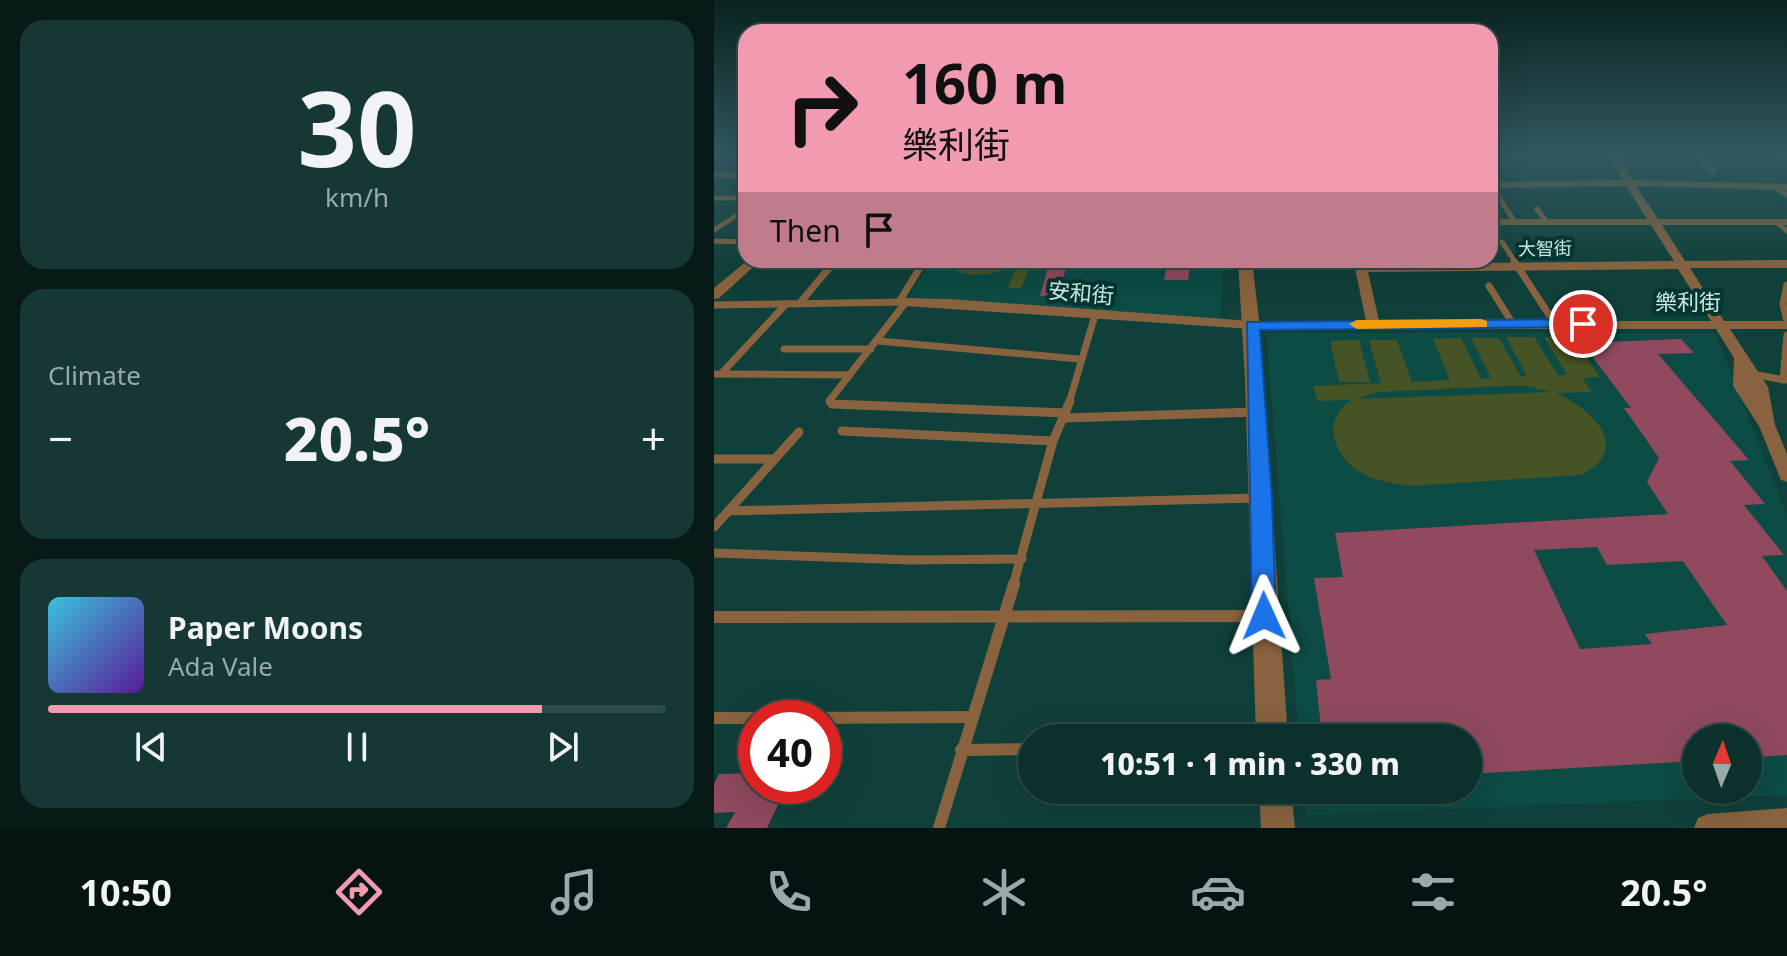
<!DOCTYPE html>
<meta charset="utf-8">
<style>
body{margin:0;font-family:"Noto Sans","Noto Sans TC",sans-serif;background:#153834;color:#f1f3f6;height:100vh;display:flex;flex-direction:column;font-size:30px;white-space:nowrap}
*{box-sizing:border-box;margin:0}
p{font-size:26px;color:#9aa9a9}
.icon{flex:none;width:44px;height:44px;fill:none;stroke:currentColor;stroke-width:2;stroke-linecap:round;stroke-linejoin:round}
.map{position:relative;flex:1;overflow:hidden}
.sheet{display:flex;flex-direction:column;gap:20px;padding:20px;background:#071a18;width:714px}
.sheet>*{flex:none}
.guide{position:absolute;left:24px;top:24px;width:760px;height:244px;border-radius:24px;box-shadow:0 8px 32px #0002,0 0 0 2px #2c4b48;background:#f19ab0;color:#111;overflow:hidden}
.needle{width:52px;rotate:2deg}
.fabs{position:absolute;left:968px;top:724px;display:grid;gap:16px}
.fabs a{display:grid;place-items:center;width:80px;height:80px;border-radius:50%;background:#0c302c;box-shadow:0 8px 32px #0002,0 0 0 2px #2c4b48;font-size:40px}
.speed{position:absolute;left:24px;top:700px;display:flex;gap:16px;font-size:40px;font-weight:700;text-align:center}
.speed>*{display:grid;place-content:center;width:104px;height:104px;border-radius:50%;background:#0c302c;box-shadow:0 8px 32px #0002,0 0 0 2px #2c4b48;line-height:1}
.speed .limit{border:12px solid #d22;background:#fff;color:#111}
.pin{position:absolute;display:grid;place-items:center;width:68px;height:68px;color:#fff;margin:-34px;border:4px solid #fff;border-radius:50%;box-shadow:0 2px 8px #0007}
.me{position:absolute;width:88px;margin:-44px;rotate:359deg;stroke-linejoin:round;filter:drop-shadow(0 0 6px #0008)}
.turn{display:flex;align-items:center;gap:28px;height:168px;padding:0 32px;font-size:36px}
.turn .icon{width:104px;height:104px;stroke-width:2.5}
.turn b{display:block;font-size:56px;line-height:68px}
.then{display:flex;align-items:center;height:76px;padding:0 32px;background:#0003;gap:16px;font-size:30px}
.big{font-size:60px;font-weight:800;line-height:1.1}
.sheet .card{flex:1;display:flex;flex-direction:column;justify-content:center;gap:12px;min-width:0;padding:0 28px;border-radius:24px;background:#153834}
.sheet .dial{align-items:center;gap:0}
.dial b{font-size:104px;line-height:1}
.song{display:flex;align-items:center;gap:24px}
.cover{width:96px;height:96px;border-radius:12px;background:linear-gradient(135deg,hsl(190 70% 55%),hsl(270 70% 35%))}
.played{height:8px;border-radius:4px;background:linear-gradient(90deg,#f19ab0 80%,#2c4b48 80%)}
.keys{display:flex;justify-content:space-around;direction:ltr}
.heat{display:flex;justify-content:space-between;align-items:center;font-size:44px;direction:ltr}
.trip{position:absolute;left:304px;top:724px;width:464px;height:80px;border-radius:40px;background:#0c302c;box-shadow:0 8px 32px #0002,0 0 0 2px #2c4b48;font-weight:800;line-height:80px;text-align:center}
.tab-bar{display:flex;height:128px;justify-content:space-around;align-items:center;background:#051312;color:#9aa9a9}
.tab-bar .icon{width:56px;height:56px}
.tab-bar .active{color:#f19ab0}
.tab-bar b{font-size:36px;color:#f1f3f6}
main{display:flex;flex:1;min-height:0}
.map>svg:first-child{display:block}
</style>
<main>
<section class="sheet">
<div class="card dial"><b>30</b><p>km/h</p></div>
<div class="card"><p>Climate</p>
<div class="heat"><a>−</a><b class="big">20.5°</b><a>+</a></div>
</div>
<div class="card">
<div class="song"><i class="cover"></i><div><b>Paper Moons</b><p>Ada Vale</p></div></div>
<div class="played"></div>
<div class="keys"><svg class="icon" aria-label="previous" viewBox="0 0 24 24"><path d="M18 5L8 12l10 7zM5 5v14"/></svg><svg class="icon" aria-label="pause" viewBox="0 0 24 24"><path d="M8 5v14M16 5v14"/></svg><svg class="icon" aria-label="next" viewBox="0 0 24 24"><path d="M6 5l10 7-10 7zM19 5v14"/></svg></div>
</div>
</section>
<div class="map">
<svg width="1073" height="828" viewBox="0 0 1073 828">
<rect width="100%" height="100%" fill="#10403a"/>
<g fill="#0c4c44" fill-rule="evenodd">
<path d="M219 260H509L507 321 196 296Z"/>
<path d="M552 333H1001L1073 515V795L592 815 590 790H754V738H585ZM982 738H1034V790H982Z"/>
</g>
<g fill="#465425" fill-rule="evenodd">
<path d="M231 260H319L307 288H294L302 267C276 275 253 281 229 263Z"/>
<path d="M858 336 886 377 868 378 878 392 842 393C878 410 920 447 867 475L697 486C682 484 668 482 653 476 622 461 604 423 637 400L603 401 599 386 667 383 655 340H683L698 382 736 380 719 339 747 338 767 379 777 378 757 338H785L807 377 813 376 792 337H820L844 375H853L830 337ZM792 386H813L837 392 641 399 665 392Z"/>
<path d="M645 340 656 382H625L616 341Z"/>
</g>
<g fill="#90495d" fill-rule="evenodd">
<path d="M336 260H355L343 295 326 296Z"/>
<path d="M454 260H477L474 280H450Z"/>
<path d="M967 339 980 353 944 354 1035 460 1016 461 1051 504 1030 505 1070 555 1048 556 1073 591V755L1034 758V738H982V761L754 774V738H608L602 680 617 679 600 578 629 577 621 533 954 514 933 482 945 458 910 408H917L868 343ZM883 547 893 565 969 561 1013 625 931 634 938 644 866 649 820 550Z"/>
<path d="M42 773V786H73L53 828H12L21 812 0 813V784L5 774Z"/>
</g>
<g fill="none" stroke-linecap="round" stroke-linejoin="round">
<g stroke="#89633f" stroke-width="5">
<path d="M987 156 990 164 1000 171"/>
<path d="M0 175 32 176"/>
<path d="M1061 187 1073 195"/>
<path d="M0 198H32"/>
<path d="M785 198 801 222"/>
<path d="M823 209 833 222"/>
<path d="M1062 222 1073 231"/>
<path d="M0 230 22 216"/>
<path d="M0 241 32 242"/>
<path d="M788 242 802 263"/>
<path d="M119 263 122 260"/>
<path d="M209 263 211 260"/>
</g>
<g stroke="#89633f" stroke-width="7">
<path d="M800 261 841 324"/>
<path d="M1073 285 1069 304 1073 321"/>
<path d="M775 286 799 324"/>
<path d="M185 302 210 261"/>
<path d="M85 304 121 261"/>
<path d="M0 305 192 302"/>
<path d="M164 341 365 359"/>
<path d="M70 349H157"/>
<path d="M0 374 136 375"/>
<path d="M7 374 72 304"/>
<path d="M1038 374 1071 380"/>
<path d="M1069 380 1073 335"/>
<path d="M117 403 116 400 192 302"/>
<path d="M355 403 381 315"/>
</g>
<g stroke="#89633f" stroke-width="9">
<path d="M116 401 118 404 352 413"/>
<path d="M351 418 542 412"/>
<path d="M128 431 339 441"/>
<path d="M0 459H60"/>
<path d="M14 511 543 498"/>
<path d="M0 527 85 432"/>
<path d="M0 553 196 560 308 559"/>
<path d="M299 586 339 441 356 401"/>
</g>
<g stroke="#89633f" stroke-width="12">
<path d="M0 617 549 616"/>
<path d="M0 718H42"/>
<path d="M87 718 258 717"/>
<path d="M247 750 318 749"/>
<path d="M225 828 300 584"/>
</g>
<g fill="#89633f" fill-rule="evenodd">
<path d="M894 156H903L918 180 1073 184V190L922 186 944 219H1073V225H948L971 261 1073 260V268H976L1010 321H1073V329H1016L1054 387 1061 425 1073 454V482L1067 480 1045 426 1019 386 1020 358 1002 329H538L192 306 186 302 192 298 236 299 538 321H652L641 268 647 264 960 261 937 225H776V219H933L912 186 776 188V182L909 180ZM964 269 997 321H665L654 272Z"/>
<path d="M1064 156H1073V161Z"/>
<path d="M34 260H47L5 298 0 299V288Z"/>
<path d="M1073 808V828H980L984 818 994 814Z"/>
</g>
<g fill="#89633f" fill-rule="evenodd">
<path d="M524 260H538L545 320 574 738H542L531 379Z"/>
<path d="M545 790H577L581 828H547Z"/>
</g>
</g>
<linearGradient id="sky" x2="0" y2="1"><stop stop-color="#092320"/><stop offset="0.57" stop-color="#315960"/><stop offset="1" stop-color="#315960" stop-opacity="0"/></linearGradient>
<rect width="1073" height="272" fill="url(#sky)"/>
<path fill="#1a73e8" stroke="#114b97" stroke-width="2" d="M869 319 874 321V327L546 330 558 497 562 616 558 624 550 627 541 624 538 616 533 322Z"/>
<path fill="#f59e0b" d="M767 319 773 321V327L643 329 635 324 643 320Z"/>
<g text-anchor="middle" stroke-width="8" stroke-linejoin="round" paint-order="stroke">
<g font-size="18" fill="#cfe7e2" stroke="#023630">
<text transform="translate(831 249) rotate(-1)" y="6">大智街</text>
</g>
<g font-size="22" fill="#cfe7e2" stroke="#023630">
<text transform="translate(367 293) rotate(5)" y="8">安和街</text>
<text x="974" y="310">樂利街</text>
</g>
</g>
</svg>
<div class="fabs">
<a><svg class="needle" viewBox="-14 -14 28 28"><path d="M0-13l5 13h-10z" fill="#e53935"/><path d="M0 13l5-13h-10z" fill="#9aa9a9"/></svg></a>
</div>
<div class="speed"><div class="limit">40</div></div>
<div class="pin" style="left:869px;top:324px;background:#d93025"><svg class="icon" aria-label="arrive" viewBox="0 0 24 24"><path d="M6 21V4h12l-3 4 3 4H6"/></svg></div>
<svg class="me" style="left:550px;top:616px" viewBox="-20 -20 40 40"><path d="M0-17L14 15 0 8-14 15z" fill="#1a73e8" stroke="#fff" stroke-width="4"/></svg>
<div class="trip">10:51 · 1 min · 330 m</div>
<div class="guide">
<div class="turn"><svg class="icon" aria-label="right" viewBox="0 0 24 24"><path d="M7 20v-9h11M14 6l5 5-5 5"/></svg><div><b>160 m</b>樂利街</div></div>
<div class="then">Then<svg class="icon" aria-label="arrive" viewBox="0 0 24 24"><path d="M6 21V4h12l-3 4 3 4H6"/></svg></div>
</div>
</div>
</main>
<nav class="tab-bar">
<b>10:50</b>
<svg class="icon active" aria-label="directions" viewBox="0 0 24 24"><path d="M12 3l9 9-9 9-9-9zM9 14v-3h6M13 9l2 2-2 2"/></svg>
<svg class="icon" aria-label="music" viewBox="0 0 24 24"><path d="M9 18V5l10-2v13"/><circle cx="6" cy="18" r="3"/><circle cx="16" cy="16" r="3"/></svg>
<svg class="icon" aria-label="phone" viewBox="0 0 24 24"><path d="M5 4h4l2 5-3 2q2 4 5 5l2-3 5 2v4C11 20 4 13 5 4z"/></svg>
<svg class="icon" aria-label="climate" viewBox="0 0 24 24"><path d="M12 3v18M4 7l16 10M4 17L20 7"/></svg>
<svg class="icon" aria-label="car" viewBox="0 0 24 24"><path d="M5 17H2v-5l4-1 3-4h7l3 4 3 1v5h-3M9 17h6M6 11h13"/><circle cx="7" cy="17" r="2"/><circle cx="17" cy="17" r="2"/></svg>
<svg class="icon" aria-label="filters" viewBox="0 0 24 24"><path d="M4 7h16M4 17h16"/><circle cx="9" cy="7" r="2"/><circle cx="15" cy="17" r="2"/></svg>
<b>20.5°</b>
</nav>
